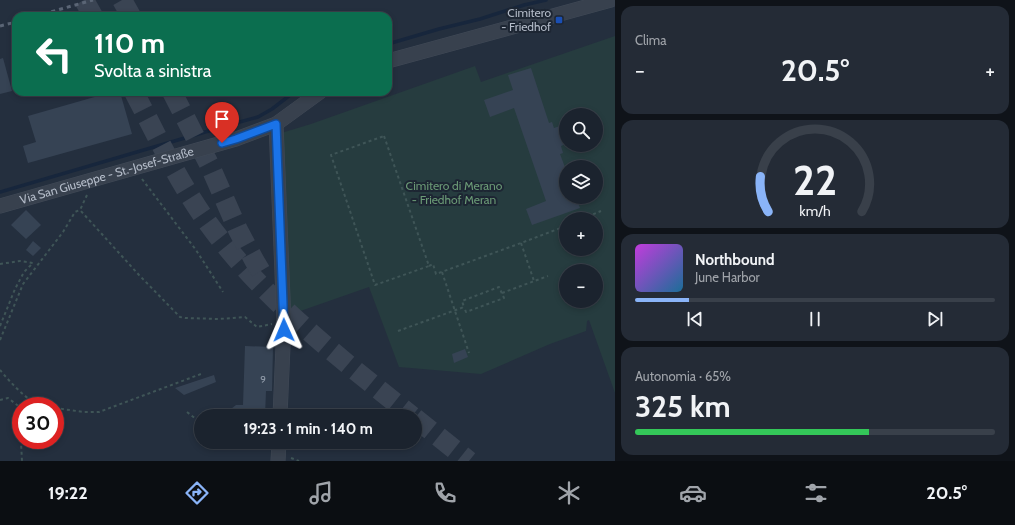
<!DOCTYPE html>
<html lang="it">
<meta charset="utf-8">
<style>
body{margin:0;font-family:Cabin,sans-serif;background:#242b36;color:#f1f3f6;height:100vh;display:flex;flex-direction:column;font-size:15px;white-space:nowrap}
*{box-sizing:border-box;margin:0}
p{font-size:13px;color:#a0a4aa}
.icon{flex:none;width:22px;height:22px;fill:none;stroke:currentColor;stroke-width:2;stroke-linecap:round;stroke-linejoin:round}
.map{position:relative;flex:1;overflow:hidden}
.panel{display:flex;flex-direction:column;gap:6px;padding:6px;background:#0f1319;width:400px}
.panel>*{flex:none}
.banner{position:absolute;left:12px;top:12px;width:380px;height:84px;border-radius:12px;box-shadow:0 2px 6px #0003,0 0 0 1px #39404a;background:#0b6e4f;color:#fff;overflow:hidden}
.buttons{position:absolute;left:559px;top:108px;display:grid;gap:8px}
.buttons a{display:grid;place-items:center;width:44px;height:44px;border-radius:50%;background:#1b232e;box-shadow:0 2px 6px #0003,0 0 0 1px #39404a;font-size:20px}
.speed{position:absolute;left:12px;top:397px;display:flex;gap:8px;font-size:20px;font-weight:700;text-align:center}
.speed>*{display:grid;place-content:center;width:52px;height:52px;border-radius:50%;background:#1b232e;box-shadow:0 2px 6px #0003,0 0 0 1px #39404a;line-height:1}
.speed .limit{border:6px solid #d22;background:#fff;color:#111}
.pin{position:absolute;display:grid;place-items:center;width:34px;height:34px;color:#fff;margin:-41px -17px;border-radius:50% 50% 50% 0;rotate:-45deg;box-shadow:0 0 4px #0007}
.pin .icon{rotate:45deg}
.me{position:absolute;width:44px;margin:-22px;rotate:359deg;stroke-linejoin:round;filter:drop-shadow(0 0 3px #0008)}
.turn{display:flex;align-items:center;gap:14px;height:84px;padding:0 16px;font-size:18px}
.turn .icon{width:52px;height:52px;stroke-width:2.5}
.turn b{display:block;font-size:28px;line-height:34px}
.big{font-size:30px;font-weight:700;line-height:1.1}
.panel .widget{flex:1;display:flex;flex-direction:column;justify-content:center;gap:6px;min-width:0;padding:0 14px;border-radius:12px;background:#242b36}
.panel .dial{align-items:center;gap:0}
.dial svg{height:104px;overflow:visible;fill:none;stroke:#39404a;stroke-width:7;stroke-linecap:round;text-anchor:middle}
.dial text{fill:#f1f3f6;stroke:none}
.song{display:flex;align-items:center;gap:12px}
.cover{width:48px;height:48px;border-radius:6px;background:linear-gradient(135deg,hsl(290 70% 55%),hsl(200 70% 35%))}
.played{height:4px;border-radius:2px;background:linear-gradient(90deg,#8ab4f8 15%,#39404a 15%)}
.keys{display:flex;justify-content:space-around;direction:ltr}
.heat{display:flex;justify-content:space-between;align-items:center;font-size:22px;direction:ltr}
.charge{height:6px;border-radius:3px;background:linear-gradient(90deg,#34c759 65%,#39404a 0)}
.trip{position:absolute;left:194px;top:409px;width:228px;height:40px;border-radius:20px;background:#1b232e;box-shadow:0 2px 6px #0003,0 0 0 1px #39404a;font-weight:700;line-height:40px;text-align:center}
.dock{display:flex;height:64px;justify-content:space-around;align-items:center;background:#0b0e12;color:#a0a4aa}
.dock .icon{width:28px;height:28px}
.dock .current{color:#8ab4f8}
.dock b{font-size:18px;color:#f1f3f6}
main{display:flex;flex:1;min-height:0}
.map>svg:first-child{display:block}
</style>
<main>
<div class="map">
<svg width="615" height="461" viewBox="0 0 615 461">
<rect width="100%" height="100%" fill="#242f3e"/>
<path fill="#263c3f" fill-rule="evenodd" d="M615 36V393L589 320 587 321 586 331 550 344 481 374 399 367 369 287 289 315 278 134 311 124 475 66 481 82ZM566 115H596V145H566ZM566 167H596V197H566ZM566 219H596V249H566ZM566 271H596V301H566Z"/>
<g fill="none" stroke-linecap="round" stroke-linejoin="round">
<g stroke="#17263c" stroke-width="3.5">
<path d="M388 44 439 29 480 19 524 5 546 0"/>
<path d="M225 126 258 117 272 109 294 92"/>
<path d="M0 192 212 130"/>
</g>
</g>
<g fill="#364354">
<path d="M3 58 12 91 0 94V59Z"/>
<path d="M531 68 549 123 552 122 554 128 566 124V144L561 146 563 153 560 154 566 170V197H576L580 208 532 225 526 209 546 201 514 108 490 117 484 100 513 90 508 75Z"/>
<path d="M112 92H120L132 134 28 163 23 146 36 142 28 116Z"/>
<path d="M26 210 41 225 26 239 11 225Z"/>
<path d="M33 241 41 248 33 256 26 250Z"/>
<path d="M245 346 273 347 272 391H266L265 416H222L236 405H243Z"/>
<path d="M465 349 468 357 454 363 452 354Z"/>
<path d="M214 375 216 382 184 395 175 388Z"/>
</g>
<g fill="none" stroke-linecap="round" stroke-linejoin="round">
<g stroke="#3a4453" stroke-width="20" stroke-dasharray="20 10" stroke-linecap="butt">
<path d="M84 0 93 16"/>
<path d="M122 0 131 16"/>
<path d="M134 92C156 134 176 177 203 216 259 296 337 356 412 416"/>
<path d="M172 92 210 166 238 230 254 260 263 275"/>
<path d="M415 418 469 461"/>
</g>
<g stroke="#414a57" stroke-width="15">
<g id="minor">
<path d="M388 61 611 0"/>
<path d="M276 124 284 323 280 416"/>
<path id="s1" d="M0 206 236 139 276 124 320 92"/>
<path d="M278 461 279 442"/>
</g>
</g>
<g stroke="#3f5557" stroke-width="2" stroke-dasharray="3 3" stroke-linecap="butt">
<path d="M384 136 429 266 375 285 331 155Z"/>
<path d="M142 179 196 250 223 292"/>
<path d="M87 195 80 210 139 275 180 317 185 318 219 319 245 317 257 327 272 324"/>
<path d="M582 219 601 211"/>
<path d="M521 243 534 281"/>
<path d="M0 264 20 261 33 263"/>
<path d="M429 266 433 264 436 274 521 243 566 226"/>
<path d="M442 272 469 353"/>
<path d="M502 293 548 276"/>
<path d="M0 326 15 289 24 272 33 263"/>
<path d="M398 331 464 307 462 301 499 287 504 298 466 312 464 307"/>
<path d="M0 340 23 284 63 232 75 212 80 210"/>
<path d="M0 370C9 381 29 403 42 406"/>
<path d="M0 400 8 398 21 408"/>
<path d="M55 408 84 412H99L201 374"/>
<path d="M187 412 201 423"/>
<path d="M21 422 20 424 22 461"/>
<path d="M291 458 299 461"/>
</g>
<use href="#minor" stroke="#38414e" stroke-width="14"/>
<g stroke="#5a6575" stroke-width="3" stroke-dasharray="4 4" stroke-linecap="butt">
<path d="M36 16 93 0"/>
<path d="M0 26 16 22"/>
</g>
</g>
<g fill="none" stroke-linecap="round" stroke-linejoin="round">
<g stroke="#114b97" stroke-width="10">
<path id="route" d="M222 143 236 139 276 124 284 330"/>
</g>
<use href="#route" stroke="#1a73e8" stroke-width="7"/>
</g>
<rect fill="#1a4fb4" stroke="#1d2633" stroke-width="1.5" x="555" y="16" width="8" height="8" rx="2"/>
<g text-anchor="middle" stroke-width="4" stroke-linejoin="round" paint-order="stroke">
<g font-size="10" fill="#929caa">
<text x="263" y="383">9</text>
</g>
<g font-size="12" fill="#b4bcc9" stroke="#1d2633" text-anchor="end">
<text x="551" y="17">Cimitero<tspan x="551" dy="14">- Friedhof</tspan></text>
</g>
<g font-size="12" fill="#b4bcc9" stroke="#1d2633">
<text dy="4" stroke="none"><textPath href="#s1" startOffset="111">Via San Giuseppe - St.-Josef-Straße</textPath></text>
</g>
<g font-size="12" fill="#6b9a76" stroke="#1d2633">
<text x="454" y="190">Cimitero di Merano<tspan x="454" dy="14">- Friedhof Meran</tspan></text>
</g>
</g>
</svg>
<div class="buttons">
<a><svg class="icon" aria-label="search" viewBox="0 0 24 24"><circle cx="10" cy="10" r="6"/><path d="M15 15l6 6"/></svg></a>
<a><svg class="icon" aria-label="layers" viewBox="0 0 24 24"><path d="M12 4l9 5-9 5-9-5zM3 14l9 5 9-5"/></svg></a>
<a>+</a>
<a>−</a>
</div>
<div class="speed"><div class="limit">30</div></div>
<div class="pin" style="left:222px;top:143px;background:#d93025"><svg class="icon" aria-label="arrive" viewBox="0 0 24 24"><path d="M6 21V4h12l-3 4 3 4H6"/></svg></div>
<svg class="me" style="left:284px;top:330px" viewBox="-20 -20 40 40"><path d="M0-17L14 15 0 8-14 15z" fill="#1a73e8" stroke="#fff" stroke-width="4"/></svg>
<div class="trip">19:23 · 1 min · 140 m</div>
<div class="banner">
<div class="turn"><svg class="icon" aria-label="left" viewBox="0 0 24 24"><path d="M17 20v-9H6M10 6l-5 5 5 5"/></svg><div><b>110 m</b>Svolta a sinistra</div></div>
</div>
</div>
<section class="panel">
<div class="widget"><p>Clima</p>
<div class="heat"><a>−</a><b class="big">20.5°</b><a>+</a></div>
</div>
<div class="widget dial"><svg viewBox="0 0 100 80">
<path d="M14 69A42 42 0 1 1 86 69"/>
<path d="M14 69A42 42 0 0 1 8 42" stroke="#8ab4f8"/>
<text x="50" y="56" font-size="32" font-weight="700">22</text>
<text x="50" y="72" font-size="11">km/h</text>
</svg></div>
<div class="widget">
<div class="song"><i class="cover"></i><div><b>Northbound</b><p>June Harbor</p></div></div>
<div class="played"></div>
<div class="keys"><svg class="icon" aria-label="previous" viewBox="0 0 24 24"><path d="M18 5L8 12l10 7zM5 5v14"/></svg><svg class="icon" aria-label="pause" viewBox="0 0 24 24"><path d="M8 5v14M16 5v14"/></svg><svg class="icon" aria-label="next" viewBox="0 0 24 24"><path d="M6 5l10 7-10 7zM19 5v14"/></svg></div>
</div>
<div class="widget"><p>Autonomia · 65%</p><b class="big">325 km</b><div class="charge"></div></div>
</section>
</main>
<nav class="dock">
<b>19:22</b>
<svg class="icon current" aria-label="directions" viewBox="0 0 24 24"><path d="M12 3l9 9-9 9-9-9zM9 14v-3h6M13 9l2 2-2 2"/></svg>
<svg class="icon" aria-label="music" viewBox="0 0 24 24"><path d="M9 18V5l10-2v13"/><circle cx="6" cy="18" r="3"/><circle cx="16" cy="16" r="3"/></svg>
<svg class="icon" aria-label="phone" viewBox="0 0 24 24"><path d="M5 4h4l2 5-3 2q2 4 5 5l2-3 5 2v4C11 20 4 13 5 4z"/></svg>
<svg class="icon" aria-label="climate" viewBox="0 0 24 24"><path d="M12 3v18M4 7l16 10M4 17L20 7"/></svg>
<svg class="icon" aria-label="car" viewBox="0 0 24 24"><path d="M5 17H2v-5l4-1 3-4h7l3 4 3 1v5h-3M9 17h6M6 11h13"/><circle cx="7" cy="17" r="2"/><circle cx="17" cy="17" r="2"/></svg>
<svg class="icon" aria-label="filters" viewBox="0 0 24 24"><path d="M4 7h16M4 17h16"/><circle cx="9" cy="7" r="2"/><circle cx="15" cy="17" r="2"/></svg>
<b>20.5°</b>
</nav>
